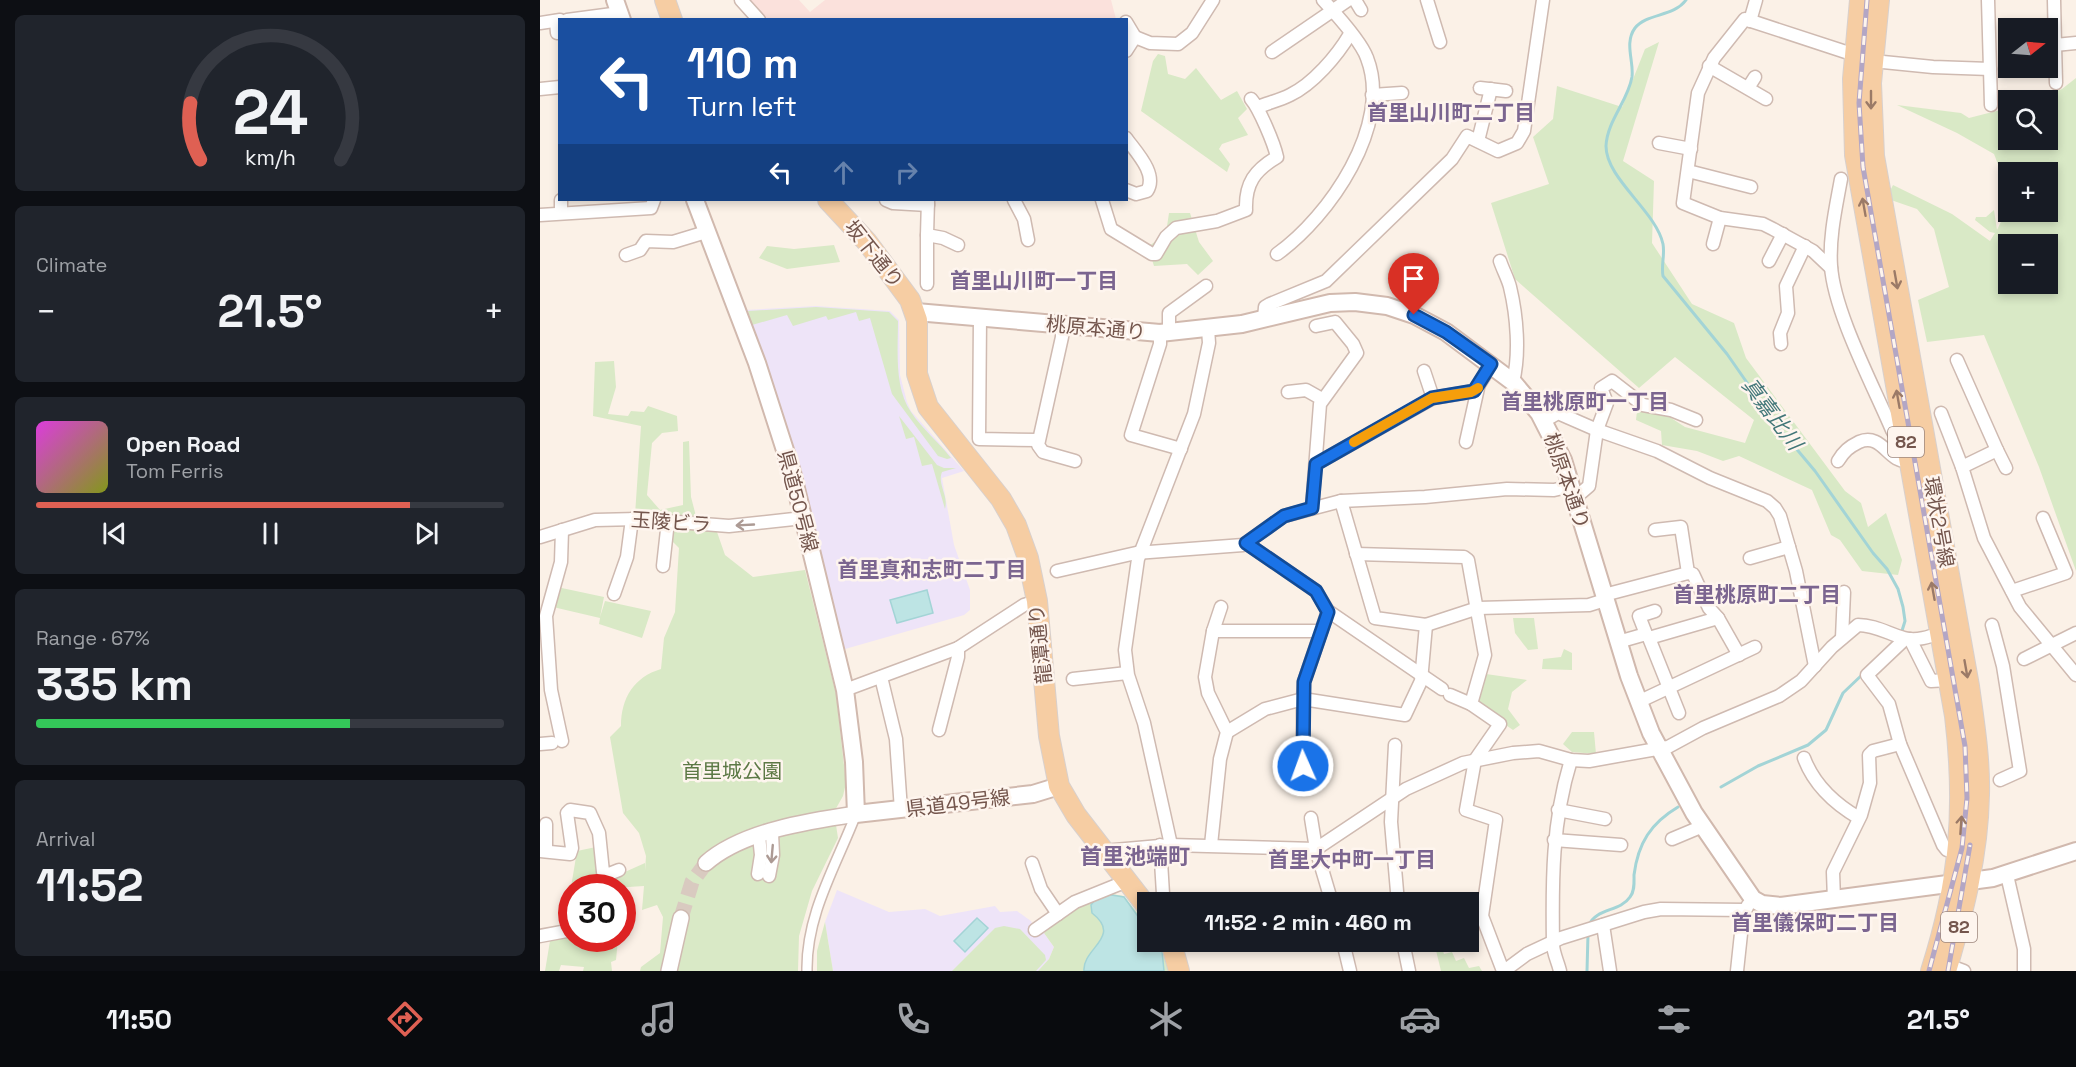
<!DOCTYPE html>
<meta charset="utf-8">
<style>
body{margin:0;font-family:"Space Grotesk","Noto Sans JP",sans-serif;background:#20242c;color:#f1f3f6;height:100vh;display:flex;flex-direction:column;font-size:22px;white-space:nowrap}
*{box-sizing:border-box;margin:0}
p{font-size:20px;color:#9ea1a6}
.icon{flex:none;width:33px;height:33px;fill:none;stroke:currentColor;stroke-width:2;stroke-linecap:round;stroke-linejoin:round}
.map{position:relative;flex:1;overflow:hidden}
.sheet{display:flex;flex-direction:column;gap:15px;padding:15px;background:#0d0f14;width:540px}
.sheet>*{flex:none}
.top-card{position:absolute;left:18px;top:18px;width:570px;height:183px;border-radius:0px;box-shadow:0 3px 9px #0003;background:#1a4fa0;color:#fff;overflow:hidden}
.needle{width:39px;rotate:73deg}
.tools{position:absolute;left:1458px;top:18px;display:grid;gap:12px}
.tools a{display:grid;place-items:center;width:60px;height:60px;border-radius:0px;background:#171b24;box-shadow:0 3px 9px #0003;font-size:30px}
.speed{position:absolute;left:18px;top:874px;display:flex;gap:12px;font-size:30px;font-weight:700;text-align:center}
.speed>*{display:grid;place-content:center;width:78px;height:78px;border-radius:50%;background:#171b24;box-shadow:0 3px 9px #0003;line-height:1}
.speed .limit{border:9px solid #d22;background:#fff;color:#111}
.pin{position:absolute;display:grid;place-items:center;width:51px;height:51px;color:#fff;margin:-62px -26px;border-radius:50% 50% 50% 0;rotate:-45deg;box-shadow:0 0 6px #0007}
.pin .icon{rotate:45deg}
.me{position:absolute;width:66px;margin:-33px;rotate:358deg;stroke-linejoin:round;filter:drop-shadow(0 0 4px #0008)}
.turn{display:flex;align-items:center;gap:21px;height:126px;padding:0 30px;font-size:27px}
.turn .icon{width:78px;height:78px;stroke-width:2.5}
.turn b{display:block;font-size:42px;line-height:51px}
.lanes{display:flex;align-items:center;height:57px;padding:0 30px;background:#0003;justify-content:center;gap:30px;direction:ltr}
.lanes .off{opacity:.35}
.big{font-size:45px;font-weight:700;line-height:1.1}
.sheet .card{flex:1;display:flex;flex-direction:column;justify-content:center;gap:9px;min-width:0;padding:0 21px;border-radius:9px;background:#20242c}
.sheet .dial{align-items:center;gap:0}
.dial svg{height:156px;overflow:visible;fill:none;stroke:#363941;stroke-width:7;stroke-linecap:round;text-anchor:middle}
.dial text{fill:#f1f3f6;stroke:none}
.song{display:flex;align-items:center;gap:18px}
.cover{width:72px;height:72px;border-radius:9px;background:linear-gradient(135deg,hsl(300 70% 55%),hsl(70 70% 35%))}
.played{height:6px;border-radius:3px;background:linear-gradient(90deg,#df6053 80%,#363941 80%)}
.keys{display:flex;justify-content:space-around;direction:ltr}
.heat{display:flex;justify-content:space-between;align-items:center;font-size:33px;direction:ltr}
.charge{height:9px;border-radius:4px;background:linear-gradient(90deg,#34c759 67%,#363941 0)}
.trip{position:absolute;left:597px;top:892px;width:342px;height:60px;border-radius:0px;background:#171b24;box-shadow:0 3px 9px #0003;font-weight:700;line-height:60px;text-align:center}
.tab-bar{display:flex;height:96px;justify-content:space-around;align-items:center;background:#090b0e;color:#9ea1a6}
.tab-bar .icon{width:42px;height:42px}
.tab-bar .current{color:#df6053}
.tab-bar b{font-size:27px;color:#f1f3f6}
main{display:flex;flex:1;min-height:0}
.map>svg:first-child{display:block}
</style>
<main>
<section class="sheet">
<div class="card dial"><svg viewBox="0 0 100 80">
<path d="M14 69A42 42 0 1 1 86 69"/>
<path d="M14 69A42 42 0 0 1 9 40" stroke="#df6053"/>
<text x="50" y="56" font-size="32" font-weight="700">24</text>
<text x="50" y="72" font-size="11">km/h</text>
</svg></div>
<div class="card"><p>Climate</p>
<div class="heat"><a>−</a><b class="big">21.5°</b><a>+</a></div>
</div>
<div class="card">
<div class="song"><i class="cover"></i><div><b>Open Road</b><p>Tom Ferris</p></div></div>
<div class="played"></div>
<div class="keys"><svg class="icon" aria-label="previous" viewBox="0 0 24 24"><path d="M18 5L8 12l10 7zM5 5v14"/></svg><svg class="icon" aria-label="pause" viewBox="0 0 24 24"><path d="M8 5v14M16 5v14"/></svg><svg class="icon" aria-label="next" viewBox="0 0 24 24"><path d="M6 5l10 7-10 7zM19 5v14"/></svg></div>
</div>
<div class="card"><p>Range · 67%</p><b class="big">335 km</b><div class="charge"></div></div>
<div class="card"><p>Arrival</p><b class="big">11:52</b></div>
</section>
<div class="map">
<svg width="1536" height="971" viewBox="0 0 1536 971">
<rect width="100%" height="100%" fill="#fbf1e7"/>
<path fill="#fbe1dc" d="M203 0H259L270 12 285 0H571L576 19 221 20Z"/>
<g fill="#eee4f8">
<path d="M276 306 350 311 359 320 360 375 367 402 371 411 424 471 402 478 414 545 430 590V610L424 615 305 649 248 429 205 310Z"/>
<path d="M297 890 349 912 385 909 400 916 455 906 460 912 477 911 491 921 495 930 504 933 514 947 509 959 498 971H293L285 922Z"/>
</g>
<g fill="#d9e9c6" fill-rule="evenodd">
<path d="M1119 42 1083 161 1114 181 1112 243 1152 304 1194 323 1206 358 1305 491 1321 503 1328 527 1346 513 1362 560 1358 575 1322 571 1300 540 1291 535 1272 490 1199 456 1183 461 1157 451 1122 445 1121 431 1096 420 1097 411 1128 416 1145 427 1205 443 1214 420 1135 357 1099 388 975 279 951 203 1009 184 993 137 1013 119 1017 86 1082 107 1105 49Z"/>
<path d="M618 54 625 56 628 74 645 79 656 68 681 100 697 91 707 109 698 118 708 135 682 144 679 149 690 164 687 172 601 111 613 61Z"/>
<path d="M1536 78V571L1499 467 1444 335 1387 342 1378 300 1409 287 1394 229 1377 209 1351 200 1349 193 1353 185 1412 214 1450 241 1455 233 1450 232 1435 220 1436 217H1446L1454 210 1457 230 1468 207V212H1508V172H1468V190L1454 154 1417 133 1357 105 1421 113 1429 118 1468 108V140H1508V100H1491L1522 89ZM1468 244H1508V284H1468Z"/>
<path d="M629 213H650L659 242 673 261 658 275 647 264 614 266 608 247 626 233Z"/>
<path d="M294 245 300 262 247 269 219 258 227 246 254 249Z"/>
<path d="M276 307 349 312 358 321C358 350 354 387 371 412 382 429 399 442 411 458L407 459 398 456 352 394 330 318 319 321 316 312 288 320 286 316 253 326 247 315 212 325 208 311Z"/>
<path d="M74 361 76 387 68 414 88 416 91 411 104 412 108 406 137 416 138 431 122 433 112 443 107 495 120 510 143 505V442L149 441 151 497 157 520 95 515 101 426 53 416 55 362Z"/>
<path d="M359 416 397 465 404 468H416L402 472C397 484 409 496 405 509L392 464 382 466 374 437 366 439Z"/>
<path d="M141 528 177 532 185 555 213 577 265 570 296 694 306 783 303 796 294 812 298 838 272 891 259 936 258 971H100L101 967 120 953 123 917 117 905 102 910 104 886 73 888 67 880 105 863V871L106 856 99 833 83 813 70 737 81 726C81 698 94 677 121 669L124 638 135 612 139 548 131 540V529Z"/>
<path d="M17 587 64 597 60 617 65 601 111 611 102 638 59 624 60 618 13 607Z"/>
<path d="M973 618H994L998 649 988 650 975 633Z"/>
<path d="M1024 649 1032 653V670L1002 669 1003 659 1021 657Z"/>
<path d="M946 674 987 680 972 692 968 709 980 725 973 730 937 705Z"/>
<path d="M1032 732H1054L1056 754 1032 752 1023 744Z"/>
<path d="M56 847 59 878 57 888H32L31 922 25 923 37 851Z"/>
<path d="M566 893 584 896 607 925 608 942 621 943 630 971H498L509 959 514 947 504 933 540 903Z"/>
<path d="M285 922 293 971H277V951Z"/>
<path d="M464 926 480 929 505 955 506 960 496 971H412L455 928Z"/>
<path d="M31 934 32 939H78L76 960 71 962 72 971H43L44 967 21 965 19 971H5L10 941 16 937Z"/>
<path d="M894 942H900L904 954 912 952 916 961 924 958 929 968 939 966 942 971H901Z"/>
</g>
<g fill="#bde4e4" stroke="#a3d4d6" stroke-width="1.5">
<path d="M387 590 393 613 357 623 350 600Z"/>
<path d="M565 894 584 897 607 929 608 942H616L622 951 624 971H544C542 948 583 937 552 913L551 905 557 897Z"/>
<path d="M437 918 448 928 425 952 414 941Z"/>
</g>
<g fill="none" stroke-linecap="round" stroke-linejoin="round">
<g stroke="#a3d4d6" stroke-width="3">
<path d="M1146 0C1134 17 1107 13 1095 28 1084 43 1094 61 1092 77 1088 101 1067 121 1066 146 1066 179 1116 211 1123 244 1125 255 1121 265 1123 276L1187 354 1238 427 1275 471 1333 553 1347 569 1358 589 1363 607 1365 621 1361 634"/>
<path d="M1181 787 1218 766 1268 745 1286 730 1303 693 1324 673"/>
<path d="M1049 925C1056 908 1080 912 1090 897 1095 891 1094 882 1094 875 1098 843 1111 823 1138 807"/>
<path d="M1047 971 1048 934"/>
</g>
<path stroke="#d9cac0" stroke-width="15" stroke-dasharray="15 8" stroke-linecap="butt" d="M141 918 152 882 166 863"/>
<g stroke="#cfbab1" stroke-width="12">
<path id="pedestrian" d="M267 971C266 914 296 866 316 814"/>
</g>
<g stroke="#cfbab1" stroke-width="15">
<g id="minor">
<path d="M201 0 219 20"/>
<path d="M815 0 821 10"/>
<path d="M887 0 900 42"/>
<path d="M1514 0 1515 45 1536 43"/>
<path d="M27 20 80 13"/>
<path d="M16 21 17 33"/>
<path d="M1210 21 1216 0"/>
<path d="M586 22 595 37"/>
<path d="M0 23 20 20"/>
<path d="M1515 45 1516 83"/>
<path d="M586 51 595 37 610 43 638 44 652 33 673 0"/>
<path d="M732 52 808 0"/>
<path d="M1333 61 1393 67 1450 69 1448 0"/>
<path d="M1169 66 1226 99"/>
<path d="M1450 69 1451 105"/>
<path d="M940 88 966 91"/>
<path d="M1208 88 1215 77"/>
<path d="M0 89 20 87"/>
<path d="M832 95 862 93"/>
<path d="M718 107C728 103 740 100 750 95 773 84 797 56 810 34"/>
<path d="M586 138C596 152 618 174 607 191L596 194 586 190"/>
<path d="M938 141 951 89"/>
<path d="M1119 143 1151 149"/>
<path d="M1148 171 1211 187"/>
<path d="M1301 179C1296 207 1289 237 1291 266 1294 312 1333 385 1352 430L1356 437 1365 436"/>
<path d="M21 200V213"/>
<path d="M346 200 353 203 388 205"/>
<path d="M388 200 387 235 403 238 418 245"/>
<path d="M474 200 484 219 488 240"/>
<path d="M562 200 571 229 612 254H616L626 237 636 228 677 221 706 210C705 183 715 170 737 157 734 143 719 108 711 99"/>
<path d="M0 215 111 208 114 200"/>
<path d="M387 235V284"/>
<path d="M1173 244 1180 218"/>
<path d="M737 254C789 217 853 125 827 58 821 41 796 14 783 0"/>
<path d="M86 255 100 250 106 241 133 242 166 232"/>
<path d="M960 261C963 270 968 279 970 287 977 316 980 354 973 382"/>
<path d="M1229 261 1243 234"/>
<path d="M1291 268 1273 251 1233 229 1223 224 1180 218 1143 203 1158 93 1174 58 1205 19 1315 55"/>
<path d="M440 318 439 439 497 440"/>
<path d="M724 319 725 307 730 304 786 281 912 159 927 136 958 151 977 143 984 131 1003 0"/>
<path d="M522 326V337L498 445 503 452 535 461"/>
<path d="M620 333V344L591 435 641 449"/>
<path d="M629 333V313L666 286"/>
<path d="M1241 344 1240 333 1248 313 1246 286 1265 246"/>
<path d="M1417 360 1457 450 1422 467 1444 538 1480 607 1536 675"/>
<path d="M884 371 893 398"/>
<path d="M748 392 766 390 782 399"/>
<path d="M1401 413 1422 467"/>
<path d="M1004 421 1018 413 1057 430 1067 403 1061 388 1072 381 1103 405 1131 410 1156 420"/>
<path d="M926 442 938 388"/>
<path d="M1457 450 1466 468"/>
<path d="M1298 461C1304 451 1309 447 1319 442 1343 432 1348 464 1369 461"/>
<path d="M776 464 893 398 935 391 951 365"/>
<path d="M1035 498 1049 486 1057 430 1117 451 1170 478 1227 501 1235 508 1240 516 1256 571 1275 666"/>
<path d="M801 501 835 618 886 625 938 608 1049 605 1065 600"/>
<path d="M772 508 780 404 817 353 813 344 795 322 776 326"/>
<path d="M22 530 21 562 6 616 11 690 22 741"/>
<path d="M0 537 55 520 98 519 189 526 263 518"/>
<path d="M706 543 776 591 788 611 902 689"/>
<path d="M816 554 924 557 928 560 945 655 931 704"/>
<path d="M1210 558 1249 547"/>
<path d="M123 566 128 521"/>
<path d="M517 571 596 553 703 545 744 516 801 501 885 497 967 489 1014 490 1031 486"/>
<path d="M1472 591 1526 573 1503 518"/>
<path d="M74 594 87 557 92 519"/>
<path d="M1064 595 1148 573 1141 527 1115 530"/>
<path d="M1178 618 1199 655"/>
<path d="M1452 625 1463 666 1480 771 1460 780"/>
<path d="M673 631H781"/>
<path d="M1106 634 1099 616 1115 611"/>
<path d="M1109 638 1139 713"/>
<path d="M1302 638 1304 592"/>
<path d="M1365 639 1327 675 1349 704 1360 744 1403 845 1407 850 1418 853"/>
<path d="M1370 639 1391 681 1408 680"/>
<path d="M1078 642 1106 634 1109 638 1178 618 1169 608 1153 574 1148 573"/>
<path d="M1484 659 1536 633"/>
<path d="M341 677 356 739 361 810"/>
<path d="M533 679 587 673"/>
<path d="M305 690 418 648 484 605 497 601"/>
<path d="M910 695 931 704 960 724 935 760 926 810 956 820 942 916 963 971"/>
<path d="M1098 702 1215 647"/>
<path d="M399 730 418 657V648"/>
<path d="M687 732 725 709 763 699 764 682 788 611"/>
<path d="M0 744 12 743"/>
<path d="M855 745 851 822 858 903"/>
<path d="M1264 758C1274 785 1295 804 1319 818"/>
<path d="M763 766V699L865 715 881 681 886 625"/>
<path d="M1018 810 1065 819"/>
<path d="M771 818 776 849 792 903"/>
<path d="M1132 839 1163 826"/>
<path d="M1014 840 1081 845"/>
<path d="M620 845 623 894"/>
<path d="M631 845 604 723 588 675 585 650 598 559 654 414 669 343 668 329"/>
<path d="M671 845 680 759 687 732 668 693 665 677 673 631 681 607"/>
<path d="M0 851 30 854 32 848 27 813 30 810 50 813 59 833 63 872 69 874 79 870"/>
<path d="M6 851V824"/>
<path d="M563 851 631 845 776 849 866 789 923 763 973 753 999 751 1031 760 1049 761 1128 747 1163 728 1239 696 1261 681 1292 647 1318 625C1335 625 1349 634 1364 638 1378 642 1394 635 1406 631"/>
<path d="M492 863 501 889 518 914"/>
<path d="M218 874 221 855 219 836"/>
<path d="M1467 875 1484 949V971"/>
<path d="M229 876 233 855 232 833"/>
<path d="M1294 900 1293 872 1321 815 1330 783 1329 755 1333 751 1360 744"/>
<path d="M1063 925 1070 971"/>
<path d="M495 930 535 902 587 881"/>
<path d="M0 936 32 930"/>
<path d="M803 942 810 971"/>
<path d="M863 942 869 971"/>
<path d="M1408 965 1424 971"/>
<path d="M964 971 987 954 1021 938 1104 912 1121 909 1205 910"/>
<path d="M1020 971C1018 962 1013 953 1013 944 1012 881 1012 821 1031 760"/>
<path d="M1197 971 1203 915 1208 905"/>
</g>
</g>
<g stroke="#cfbab1" stroke-width="18">
<g id="tertiary">
<path d="M166 863C202 831 269 821 316 814"/>
<path d="M129 971 141 918"/>
</g>
</g>
<g stroke="#d1b9ae" stroke-width="20">
<g id="secondary">
<path d="M75 0 82 20"/>
<path d="M155 200 217 363 252 472 305 690 314 762 316 814 493 794 519 786"/>
<path d="M376 312 620 333 702 324 790 303 815 302 847 306 874 315 906 332 973 382 999 413 1023 460 1089 676 1111 733 1154 813 1213 899 1222 904 1241 906 1453 878 1536 851"/>
</g>
</g>
<g stroke="#d8d0cd" stroke-width="22">
<g id="primary">
<path d="M125 0 132 20"/>
<path d="M1320 0 1313 79 1315 155 1415 716C1426 809 1420 881 1391 971"/>
<path d="M1339 0 1331 83 1334 156 1429 686C1434 722 1440 759 1439 795 1438 856 1423 913 1406 971"/>
<path d="M288 200 327 242 370 300 377 320V374L388 407 461 499 476 525 488 558 497 601 509 736 519 786 536 815 608 908"/>
<path d="M631 942 639 971"/>
</g>
</g>
<use href="#pedestrian" stroke="#fff" stroke-width="9"/>
<use href="#minor" stroke="#fff" stroke-width="12"/>
<use href="#tertiary" stroke="#fff" stroke-width="15"/>
<use href="#secondary" stroke="#fff" stroke-width="16"/>
<use href="#primary" stroke="#f6cda3" stroke-width="20"/>
<g stroke="#b3a6c5" stroke-width="5">
<g id="rail">
<path d="M1327 0 1319 103 1323 167 1425 746 1427 798 1422 848 1389 971"/>
<path d="M1408 971 1430 845"/>
</g>
</g>
<use href="#rail" stroke="#fef5ee" stroke-width="3" stroke-dasharray="9" stroke-linecap="butt"/>
</g>
<defs><path id="oneway-shaft" d="M-6 0H5M1.5-3L5.5 0L1.5 3" fill="none" stroke-width="1.6" stroke-linecap="round" stroke-linejoin="round" transform="scale(1.5)"/></defs>
<g stroke="#9b7a67">
<use href="#oneway-shaft" transform="translate(1331 100) rotate(90)"/>
<use href="#oneway-shaft" transform="translate(1324 207) rotate(-100)"/>
<use href="#oneway-shaft" transform="translate(1356 280) rotate(80)"/>
<use href="#oneway-shaft" transform="translate(1358 399) rotate(-100)"/>
<use href="#oneway-shaft" transform="translate(1393 591) rotate(-100)"/>
<use href="#oneway-shaft" transform="translate(1426 669) rotate(80)"/>
<use href="#oneway-shaft" transform="translate(1421 825) rotate(-86)"/>
</g>
<g stroke="#ac9a94">
<use href="#oneway-shaft" transform="translate(205 525) rotate(177)"/>
<use href="#oneway-shaft" transform="translate(232 854) rotate(95)"/>
</g>
<g fill="none" stroke-linecap="round" stroke-linejoin="round">
<g stroke="#114b97" stroke-width="15">
<path id="route" d="M763 766 764 682 788 612 776 591 706 543 744 516 772 508 776 464 892 398 934 391 951 364 906 332 874 315"/>
</g>
<use href="#route" stroke="#1a73e8" stroke-width="10"/>
<path stroke="#f59e0b" stroke-width="10" d="M814 442 892 398 931 392 938 388"/>
</g>
<g text-anchor="middle" stroke-width="5" stroke-linejoin="round" paint-order="stroke">
<g fill="#fef5ee" stroke="#9d867d" stroke-width="1.5">
<rect x="1348" y="427" width="36" height="30" rx="4.5"/>
<rect x="1401" y="912" width="36" height="30" rx="4.5"/>
</g>
<g font-size="18" font-weight="bold" fill="#74564d">
<text x="1366" y="448">82</text>
<text x="1419" y="933">82</text>
</g>
<g font-size="20" fill="#74564d" stroke="#fef5ee">
<text transform="translate(334 254) rotate(51)" y="7">坂下通り</text>
<text transform="translate(556 328) rotate(5)" y="7">桃原本通り</text>
<text transform="translate(1027 481) rotate(71)" y="7">桃原本通り</text>
<text transform="translate(258 501) rotate(75)" y="7">県道50号線</text>
<text transform="translate(131 522) rotate(4)" y="7">玉陵ビラ</text>
<text transform="translate(1399 522) rotate(80)" y="7">環状2号線</text>
<text transform="translate(500 644) rotate(-96)" y="7">龍潭通り</text>
<text transform="translate(418 803) rotate(-7)" y="7">県道49号線</text>
</g>
<g font-size="20" fill="#5c7945" stroke="#fef5ee">
<text x="192" y="778">首里城公園</text>
</g>
<g font-size="21" font-weight="bold" fill="#7b6590" stroke="#fef5ee">
<text x="911" y="120">首里山川町二丁目</text>
<text x="494" y="288">首里山川町一丁目</text>
<text x="1045" y="409">首里桃原町一丁目</text>
<text x="392" y="577">首里真和志町二丁目</text>
<text x="1217" y="602">首里桃原町二丁目</text>
<text x="812" y="867">首里大中町一丁目</text>
<text x="1275" y="930">首里儀保町二丁目</text>
</g>
<g font-size="21" font-style="italic" fill="#417678" stroke="#fef5ee">
<text transform="translate(1232 414) rotate(53)" y="7">真嘉比川</text>
</g>
<g font-size="22" font-weight="bold" fill="#7b6590" stroke="#fef5ee">
<text x="595" y="864">首里池端町</text>
</g>
</g>
</svg>
<div class="tools">
<a><svg class="needle" viewBox="-14 -14 28 28"><path d="M0-13l5 13h-10z" fill="#e53935"/><path d="M0 13l5-13h-10z" fill="#9ea1a6"/></svg></a>
<a><svg class="icon" aria-label="search" viewBox="0 0 24 24"><circle cx="10" cy="10" r="6"/><path d="M15 15l6 6"/></svg></a>
<a>+</a>
<a>−</a>
</div>
<div class="speed"><div class="limit">30</div></div>
<div class="pin" style="left:874px;top:315px;background:#d93025"><svg class="icon" aria-label="arrive" viewBox="0 0 24 24"><path d="M6 21V4h12l-3 4 3 4H6"/></svg></div>
<svg class="me" style="left:763px;top:766px" viewBox="-20 -20 40 40"><circle r="17" fill="#1a73e8" stroke="#fff" stroke-width="3"/><path d="M0-11L8 9 0 5-8 9z" fill="#fff"/></svg>
<div class="trip">11:52 · 2 min · 460 m</div>
<div class="top-card">
<div class="turn"><svg class="icon" aria-label="left" viewBox="0 0 24 24"><path d="M17 20v-9H6M10 6l-5 5 5 5"/></svg><div><b>110 m</b>Turn left</div></div>
<div class="lanes"><svg class="icon" aria-label="left" viewBox="0 0 24 24"><path d="M17 20v-9H6M10 6l-5 5 5 5"/></svg><svg class="icon off" aria-label="ahead" viewBox="0 0 24 24"><path d="M12 20V5M6 11l6-6 6 6"/></svg><svg class="icon off" aria-label="right" viewBox="0 0 24 24"><path d="M7 20v-9h11M14 6l5 5-5 5"/></svg></div>
</div>
</div>
</main>
<nav class="tab-bar">
<b>11:50</b>
<svg class="icon current" aria-label="directions" viewBox="0 0 24 24"><path d="M12 3l9 9-9 9-9-9zM9 14v-3h6M13 9l2 2-2 2"/></svg>
<svg class="icon" aria-label="music" viewBox="0 0 24 24"><path d="M9 18V5l10-2v13"/><circle cx="6" cy="18" r="3"/><circle cx="16" cy="16" r="3"/></svg>
<svg class="icon" aria-label="phone" viewBox="0 0 24 24"><path d="M5 4h4l2 5-3 2q2 4 5 5l2-3 5 2v4C11 20 4 13 5 4z"/></svg>
<svg class="icon" aria-label="climate" viewBox="0 0 24 24"><path d="M12 3v18M4 7l16 10M4 17L20 7"/></svg>
<svg class="icon" aria-label="car" viewBox="0 0 24 24"><path d="M5 17H2v-5l4-1 3-4h7l3 4 3 1v5h-3M9 17h6M6 11h13"/><circle cx="7" cy="17" r="2"/><circle cx="17" cy="17" r="2"/></svg>
<svg class="icon" aria-label="filters" viewBox="0 0 24 24"><path d="M4 7h16M4 17h16"/><circle cx="9" cy="7" r="2"/><circle cx="15" cy="17" r="2"/></svg>
<b>21.5°</b>
</nav>
